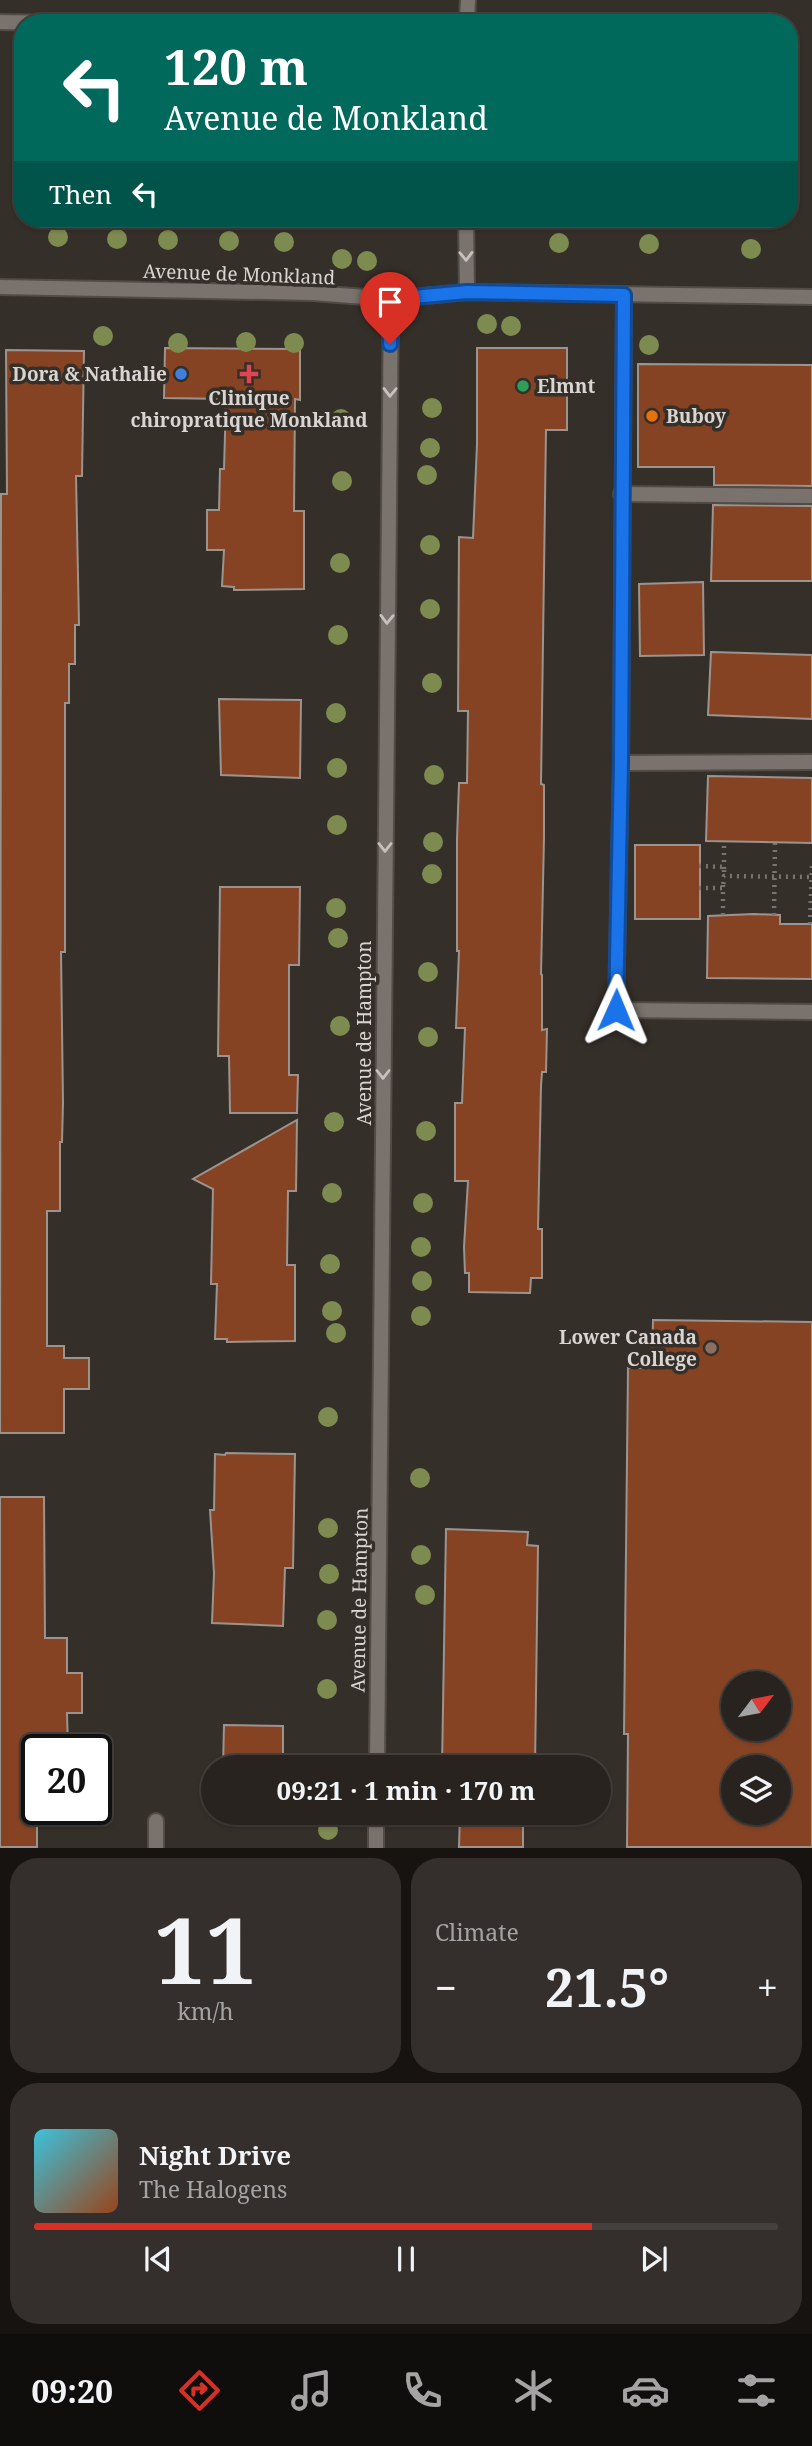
<!DOCTYPE html>
<meta charset="utf-8">
<style>
body{margin:0;font-family:"Noto Serif",serif;background:#342f2c;color:#f1f3f6;height:100vh;display:flex;flex-direction:column;font-size:26px;white-space:nowrap}
*{box-sizing:border-box;margin:0}
p{font-size:23px;color:#a5a4a4}
.icon{flex:none;width:38px;height:38px;fill:none;stroke:currentColor;stroke-width:2;stroke-linecap:round;stroke-linejoin:round}
.map{position:relative;height:1848px;overflow:hidden}
.sheet{display:flex;flex-direction:column;gap:10px;padding:10px;background:#161311;flex:1}
.sheet>*{flex:none}
.guide{position:absolute;left:14px;top:14px;width:784px;height:214px;border-radius:28px;box-shadow:0 2px 5px #0004,0 0 0 2px #44403d;background:#00695c;color:#fff;overflow:hidden}
.needle{width:46px;rotate:58deg}
.fabs{position:absolute;left:721px;top:1671px;display:grid;gap:14px}
.fabs a{display:grid;place-items:center;width:70px;height:70px;border-radius:50%;background:#28231f;box-shadow:0 2px 5px #0004,0 0 0 2px #44403d;font-size:35px}
.speed{position:absolute;left:21px;top:1734px;display:flex;gap:14px;font-size:35px;font-weight:700;text-align:center}
.speed>*{display:grid;place-content:center;width:91px;height:91px;border-radius:50%;background:#28231f;box-shadow:0 2px 5px #0004,0 0 0 2px #44403d;line-height:1}
.speed .limit{border:4px solid #111;border-radius:10px;background:#fff;color:#111}
.pin{position:absolute;display:grid;place-items:center;width:60px;height:60px;color:#fff;margin:-72px -30px;border-radius:50% 50% 50% 0;rotate:-45deg;box-shadow:0 0 7px #0007}
.pin .icon{rotate:45deg}
.me{position:absolute;width:77px;margin:-38px;rotate:1deg;stroke-linejoin:round;filter:drop-shadow(0 0 5px #0008)}
.turn{display:flex;align-items:center;gap:24px;height:147px;padding:0 35px;font-size:32px}
.turn .icon{width:91px;height:91px;stroke-width:2.5}
.turn b{display:block;font-size:49px;line-height:60px}
.then{display:flex;align-items:center;height:66px;padding:0 35px;background:#0003;gap:14px;font-size:26px}
.big{font-size:52px;font-weight:700;line-height:1.1}
.sheet .card{flex:1;display:flex;flex-direction:column;justify-content:center;gap:10px;min-width:0;padding:0 24px;border-radius:28px;background:#342f2c}
.sheet .dial{align-items:center;gap:0}
.dial b{font-size:91px;line-height:1}
.song{display:flex;align-items:center;gap:21px}
.cover{width:84px;height:84px;border-radius:10px;background:linear-gradient(135deg,hsl(190 70% 55%),hsl(20 70% 35%))}
.played{height:7px;border-radius:4px;background:linear-gradient(90deg,#d93025 75%,#44403d 75%)}
.keys{display:flex;justify-content:space-around;direction:ltr}
.heat{display:flex;justify-content:space-between;align-items:center;font-size:38px;direction:ltr}
.sheet .tiles{flex:1;display:grid;gap:10px;grid-template-columns:1fr 1fr}
.card:last-child{grid-column:span 2}
.trip{position:absolute;left:201px;top:1755px;width:410px;height:70px;border-radius:35px;background:#28231f;box-shadow:0 2px 5px #0004,0 0 0 2px #44403d;font-weight:700;line-height:70px;text-align:center}
.dock{display:flex;height:112px;justify-content:space-around;align-items:center;background:#100e0c;color:#a5a4a4}
.dock .icon{width:49px;height:49px}
.dock .selected{color:#d93025}
.dock b{font-size:32px;color:#f1f3f6}
.map>svg:first-child{display:block}
</style>
<div class="map">
<svg width="812" height="1848" viewBox="0 0 812 1848">
<rect width="100%" height="100%" fill="#352f29"/>
<g fill="#854324" stroke="#9c938f" stroke-width="2" fill-rule="evenodd">
<path d="M165 348 300 349V400L295 399 294 511H304V589L234 590V587L222 586 224 550H207V510H219L220 469H224L226 399 164 398Z"/>
<path d="M477 348H567V430H546L541 784 544 785V838L541 974 542 975V1030L547 1029 546 1072H542L541 1086 538 1229H542V1278H531L530 1293 469 1292V1273H465L464 1247 468 1181H455V1103H462L465 1028H456L459 951H457V839L459 783H467L468 711H458L459 537 473 538 477 444Z"/>
<path d="M6 350 84 351 82 476H76L79 625H75V664H69V703H65V952H61L63 1103 62 1142H60V1211H47V1346H64V1358H89V1389H64V1433H0L1 494H7Z"/>
<path d="M638 364 812 365V486L714 485V467H638Z"/>
<path d="M713 505 812 506V581H711Z"/>
<path d="M703 582 704 655 640 656 639 584Z"/>
<path d="M711 652 812 655V719L708 715Z"/>
<path d="M219 699 301 700 300 778 221 775Z"/>
<path d="M708 776 812 778V843L706 841Z"/>
<rect x="635" y="845" width="65" height="74"/>
<path d="M220 887H300L299 965H289V1075H298L297 1113H230L229 1056H218Z"/>
<path d="M754 914 780 915V924H812V979L707 978 708 916Z"/>
<path d="M297 1120 296 1191H288L287 1265H295V1341L227 1342V1339H215L217 1284H211L213 1189 193 1179Z"/>
<path d="M653 1320 812 1322V1847H627L628 1734H624L628 1368H652ZM733 1684H779V1729H733ZM733 1768H779V1813H733Z"/>
<path d="M226 1453 295 1454 293 1568H285L283 1626 212 1623 214 1573 210 1510H214L215 1454 225 1455Z"/>
<path d="M0 1497H44L45 1638H67V1673H82V1713H67L68 1750H37V1847H0Z"/>
<path d="M446 1529 528 1532 527 1545 538 1546 535 1768H442Z"/>
<path d="M224 1725 283 1726V1768H223Z"/>
<path d="M442 1813H523V1847H459L460 1813Z"/>
</g>
<g fill="none" stroke-linecap="round" stroke-linejoin="round">
<g stroke="#514c48" stroke-width="18">
<g id="service">
<path d="M0 22 55 23"/>
<path d="M624 295 621 763 616 1010 812 1012"/>
<path d="M621 494 812 496"/>
<path d="M621 763 812 762"/>
<path d="M156 1848V1821"/>
</g>
</g>
<g stroke="#514c48" stroke-width="18">
<g id="minor">
<path d="M467 23 468 0"/>
<path d="M466 219 467 292"/>
<path d="M377 1768 391 299"/>
<path d="M376 1848V1813"/>
</g>
</g>
<g stroke="#514c48" stroke-width="18">
<path id="tertiary" d="M0 287 313 293 391 299 467 292 812 297"/>
</g>
<g stroke="#79746f" stroke-width="4.5" stroke-dasharray="2 5" stroke-linecap="butt">
<path d="M699 866 724 867V877"/>
<path d="M724 869V842"/>
<path d="M699 888H723L724 876 812 877"/>
<path d="M723 915V885"/>
<path d="M774 915 775 843"/>
<path d="M810 924 812 866"/>
</g>
<use href="#service" stroke="#7a736d" stroke-width="14"/>
<use href="#minor" stroke="#7a736d" stroke-width="14"/>
<use href="#tertiary" stroke="#7a736d" stroke-width="14"/>
</g>
<g fill="#7d8a50">
<circle cx="58" cy="237" r="10"/>
<circle cx="117" cy="239" r="10"/>
<circle cx="168" cy="240" r="10"/>
<circle cx="229" cy="241" r="10"/>
<circle cx="284" cy="242" r="10"/>
<circle cx="559" cy="243" r="10"/>
<circle cx="649" cy="244" r="10"/>
<circle cx="751" cy="249" r="10"/>
<circle cx="342" cy="259" r="10"/>
<circle cx="367" cy="261" r="10"/>
<circle cx="487" cy="324" r="10"/>
<circle cx="511" cy="326" r="10"/>
<circle cx="103" cy="336" r="10"/>
<circle cx="246" cy="342" r="10"/>
<circle cx="178" cy="343" r="10"/>
<circle cx="294" cy="343" r="10"/>
<circle cx="649" cy="345" r="10"/>
<circle cx="432" cy="408" r="10"/>
<circle cx="341" cy="419" r="10"/>
<circle cx="430" cy="448" r="10"/>
<circle cx="427" cy="475" r="10"/>
<circle cx="342" cy="481" r="10"/>
<circle cx="430" cy="545" r="10"/>
<circle cx="340" cy="563" r="10"/>
<circle cx="430" cy="609" r="10"/>
<circle cx="338" cy="635" r="10"/>
<circle cx="432" cy="683" r="10"/>
<circle cx="336" cy="713" r="10"/>
<circle cx="337" cy="768" r="10"/>
<circle cx="434" cy="775" r="10"/>
<circle cx="337" cy="825" r="10"/>
<circle cx="433" cy="842" r="10"/>
<circle cx="432" cy="874" r="10"/>
<circle cx="336" cy="908" r="10"/>
<circle cx="338" cy="938" r="10"/>
<circle cx="428" cy="972" r="10"/>
<circle cx="340" cy="1026" r="10"/>
<circle cx="428" cy="1037" r="10"/>
<circle cx="334" cy="1122" r="10"/>
<circle cx="426" cy="1131" r="10"/>
<circle cx="332" cy="1193" r="10"/>
<circle cx="423" cy="1203" r="10"/>
<circle cx="421" cy="1247" r="10"/>
<circle cx="330" cy="1264" r="10"/>
<circle cx="422" cy="1281" r="10"/>
<circle cx="332" cy="1311" r="10"/>
<circle cx="421" cy="1316" r="10"/>
<circle cx="336" cy="1333" r="10"/>
<circle cx="328" cy="1417" r="10"/>
<circle cx="420" cy="1478" r="10"/>
<circle cx="328" cy="1528" r="10"/>
<circle cx="421" cy="1555" r="10"/>
<circle cx="329" cy="1574" r="10"/>
<circle cx="425" cy="1595" r="10"/>
<circle cx="327" cy="1620" r="10"/>
<circle cx="327" cy="1689" r="10"/>
<circle cx="328" cy="1830" r="10"/>
</g>
<defs><path id="oneway-chevron" d="M-2-3.5L2.5 0L-2 3.5" fill="none" stroke-width="1.6" stroke-linecap="round" stroke-linejoin="round" transform="scale(1.75)"/></defs>
<g stroke="#c6c1be">
<use href="#oneway-chevron" transform="translate(466 256) rotate(89)"/>
<use href="#oneway-chevron" transform="translate(390 392) rotate(91)"/>
<use href="#oneway-chevron" transform="translate(387 619) rotate(91)"/>
<use href="#oneway-chevron" transform="translate(385 847) rotate(90)"/>
<use href="#oneway-chevron" transform="translate(383 1074) rotate(90)"/>
</g>
<g fill="none" stroke-linecap="round" stroke-linejoin="round">
<g stroke="#114b97" stroke-width="18">
<path id="route" d="M390 344 391 299 467 292 624 295 621 763 616 1010"/>
</g>
<use href="#route" stroke="#1a73e8" stroke-width="12"/>
</g>
<circle fill="#3f7fe0" stroke="#352f29" stroke-width="2.5" cx="181" cy="374" r="7"/>
<path fill="#e0444e" stroke="#352f29" stroke-width="2.5" d="M245.5 363.5h7v7h7v7h-7v7h-7v-7h-7v-7h7z"/>
<circle fill="#2e9e5b" stroke="#352f29" stroke-width="2.5" cx="523" cy="386" r="7"/>
<circle fill="#e8710a" stroke="#352f29" stroke-width="2.5" cx="652" cy="416" r="7"/>
<circle fill="#8d6e63" stroke="#352f29" stroke-width="2.5" cx="711" cy="1348" r="7"/>
<g text-anchor="middle" stroke-width="7" stroke-linejoin="round" paint-order="stroke">
<g font-size="19" fill="#d9d5d2" stroke="#352f29">
<text transform="translate(239 274) rotate(2)" y="7">Avenue de Monkland</text>
<text transform="translate(364 1033) rotate(-90)" y="7">Avenue de Hampton</text>
<text transform="translate(359 1600) rotate(-89)" y="7">Avenue de Hampton</text>
</g>
<g font-size="19" font-weight="bold" fill="#d9d5d2" stroke="#352f29" text-anchor="end">
<text x="167" y="381">Dora &amp; Nathalie</text>
<text x="537" y="393" text-anchor="start">Elmnt</text>
<text x="249" y="405" text-anchor="middle">Clinique<tspan x="249" dy="22">chiropratique Monkland</tspan></text>
<text x="666" y="423" text-anchor="start">Buboy</text>
<text x="697" y="1344">Lower Canada<tspan x="697" dy="22">College</tspan></text>
</g>
</g>
</svg>
<div class="fabs">
<a><svg class="needle" viewBox="-14 -14 28 28"><path d="M0-13l5 13h-10z" fill="#e53935"/><path d="M0 13l5-13h-10z" fill="#a5a4a4"/></svg></a>
<a><svg class="icon" aria-label="layers" viewBox="0 0 24 24"><path d="M12 4l9 5-9 5-9-5zM3 14l9 5 9-5"/></svg></a>
</div>
<div class="speed"><div class="limit">20</div></div>
<div class="pin" style="left:390px;top:344px;background:#d93025"><svg class="icon" aria-label="arrive" viewBox="0 0 24 24"><path d="M6 21V4h12l-3 4 3 4H6"/></svg></div>
<svg class="me" style="left:616px;top:1010px" viewBox="-20 -20 40 40"><path d="M0-17L14 15 0 8-14 15z" fill="#1a73e8" stroke="#fff" stroke-width="4"/></svg>
<div class="trip">09:21 · 1 min · 170 m</div>
<div class="guide">
<div class="turn"><svg class="icon" aria-label="left" viewBox="0 0 24 24"><path d="M17 20v-9H6M10 6l-5 5 5 5"/></svg><div><b>120 m</b>Avenue de Monkland</div></div>
<div class="then">Then<svg class="icon" aria-label="left" viewBox="0 0 24 24"><path d="M17 20v-9H6M10 6l-5 5 5 5"/></svg></div>
</div>
</div>
<section class="sheet">
<div class="tiles">
<div class="card dial"><b>11</b><p>km/h</p></div>
<div class="card"><p>Climate</p>
<div class="heat"><a>−</a><b class="big">21.5°</b><a>+</a></div>
</div>
<div class="card">
<div class="song"><i class="cover"></i><div><b>Night Drive</b><p>The Halogens</p></div></div>
<div class="played"></div>
<div class="keys"><svg class="icon" aria-label="previous" viewBox="0 0 24 24"><path d="M18 5L8 12l10 7zM5 5v14"/></svg><svg class="icon" aria-label="pause" viewBox="0 0 24 24"><path d="M8 5v14M16 5v14"/></svg><svg class="icon" aria-label="next" viewBox="0 0 24 24"><path d="M6 5l10 7-10 7zM19 5v14"/></svg></div>
</div>
</div>
</section>
<nav class="dock">
<b>09:20</b>
<svg class="icon selected" aria-label="directions" viewBox="0 0 24 24"><path d="M12 3l9 9-9 9-9-9zM9 14v-3h6M13 9l2 2-2 2"/></svg>
<svg class="icon" aria-label="music" viewBox="0 0 24 24"><path d="M9 18V5l10-2v13"/><circle cx="6" cy="18" r="3"/><circle cx="16" cy="16" r="3"/></svg>
<svg class="icon" aria-label="phone" viewBox="0 0 24 24"><path d="M5 4h4l2 5-3 2q2 4 5 5l2-3 5 2v4C11 20 4 13 5 4z"/></svg>
<svg class="icon" aria-label="climate" viewBox="0 0 24 24"><path d="M12 3v18M4 7l16 10M4 17L20 7"/></svg>
<svg class="icon" aria-label="car" viewBox="0 0 24 24"><path d="M5 17H2v-5l4-1 3-4h7l3 4 3 1v5h-3M9 17h6M6 11h13"/><circle cx="7" cy="17" r="2"/><circle cx="17" cy="17" r="2"/></svg>
<svg class="icon" aria-label="filters" viewBox="0 0 24 24"><path d="M4 7h16M4 17h16"/><circle cx="9" cy="7" r="2"/><circle cx="15" cy="17" r="2"/></svg>
</nav>
